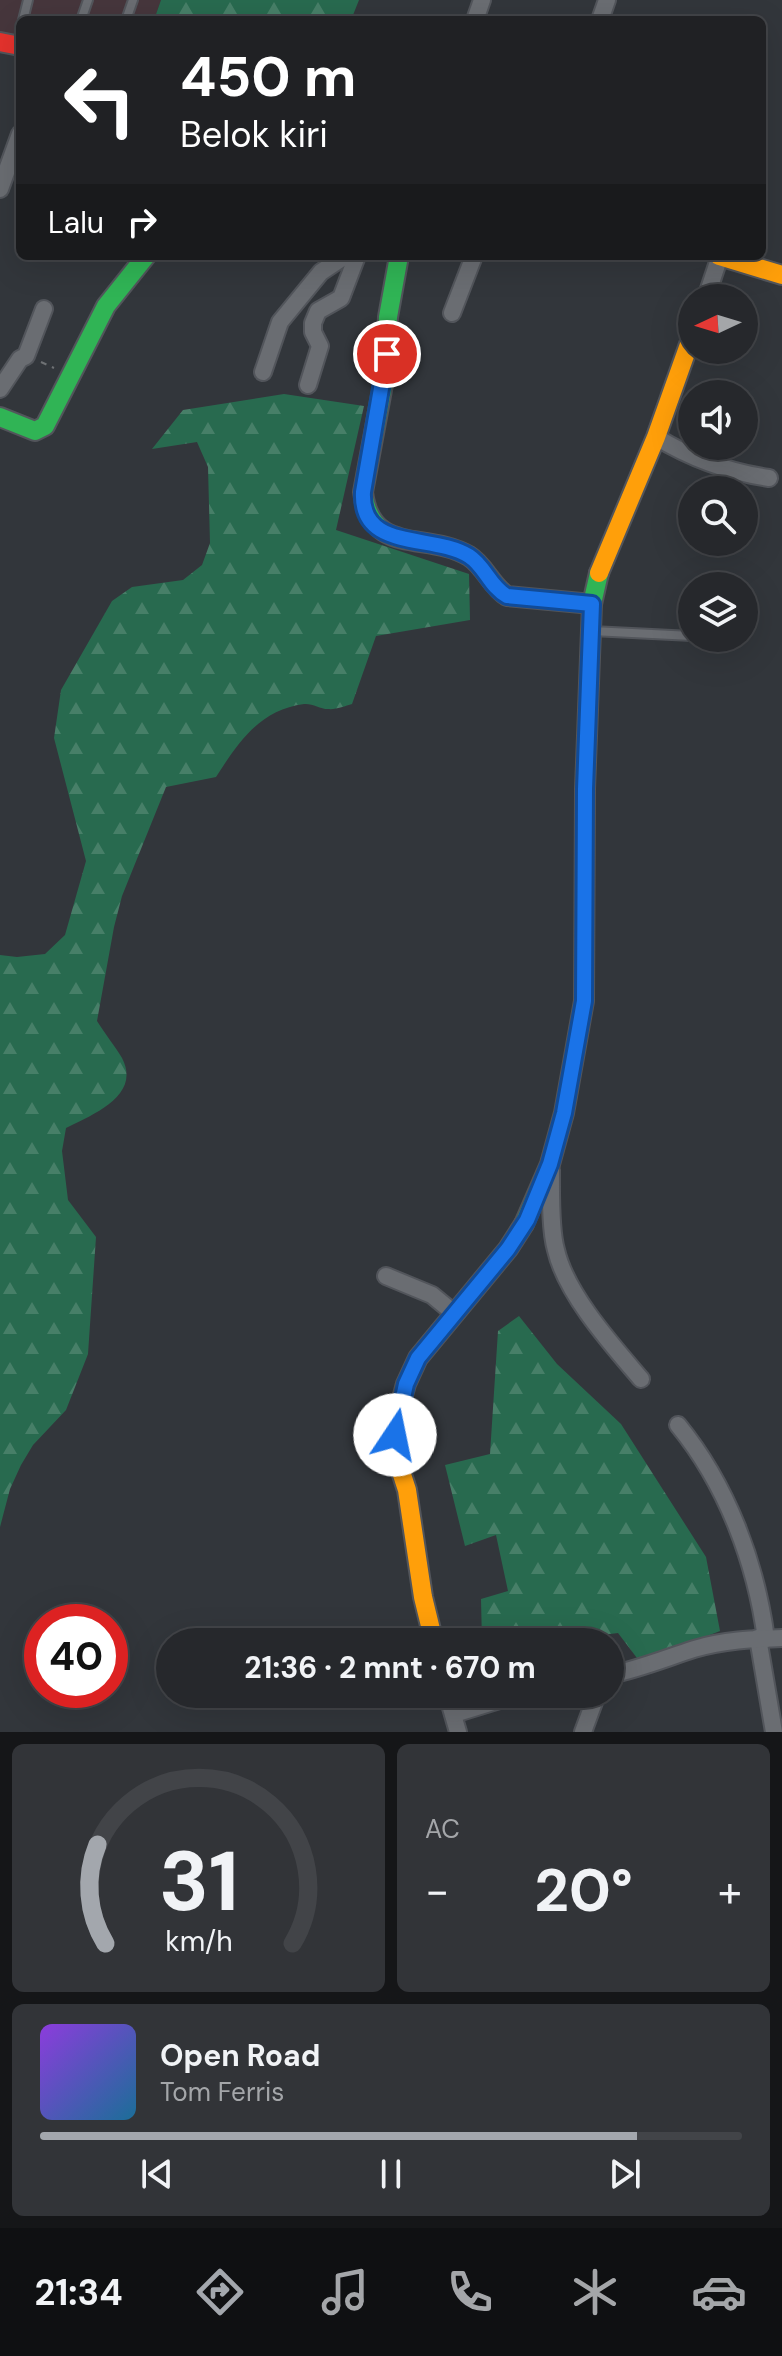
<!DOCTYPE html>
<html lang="id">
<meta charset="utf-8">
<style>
body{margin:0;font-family:"DM Sans",sans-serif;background:#323438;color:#f1f3f6;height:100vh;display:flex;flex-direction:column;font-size:30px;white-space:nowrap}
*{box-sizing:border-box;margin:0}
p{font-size:26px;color:#a4a6a9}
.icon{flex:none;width:44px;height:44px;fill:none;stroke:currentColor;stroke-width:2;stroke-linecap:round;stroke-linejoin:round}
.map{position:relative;height:1732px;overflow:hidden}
.sheet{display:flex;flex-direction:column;gap:12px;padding:12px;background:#151618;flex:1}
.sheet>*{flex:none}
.banner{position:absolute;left:16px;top:16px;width:750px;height:244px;border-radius:12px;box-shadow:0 8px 32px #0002,0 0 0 2px #424448;background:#202124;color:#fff;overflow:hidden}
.needle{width:52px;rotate:266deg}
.fabs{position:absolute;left:678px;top:284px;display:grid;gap:16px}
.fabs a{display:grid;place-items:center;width:80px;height:80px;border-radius:50%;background:#26282c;box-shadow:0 8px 32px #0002,0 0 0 2px #424448;font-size:40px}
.speed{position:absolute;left:24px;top:1604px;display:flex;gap:16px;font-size:40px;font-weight:700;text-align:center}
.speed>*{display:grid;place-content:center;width:104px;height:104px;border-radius:50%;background:#26282c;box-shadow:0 8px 32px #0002,0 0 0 2px #424448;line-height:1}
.speed .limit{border:12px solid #d22;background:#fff;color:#111}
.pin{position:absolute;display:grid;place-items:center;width:68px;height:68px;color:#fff;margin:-34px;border:4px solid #fff;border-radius:50%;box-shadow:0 2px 8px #0007}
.me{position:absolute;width:88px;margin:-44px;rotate:11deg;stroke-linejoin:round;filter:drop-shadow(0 0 6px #0008)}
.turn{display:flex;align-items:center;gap:28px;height:168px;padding:0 32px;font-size:36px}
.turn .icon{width:104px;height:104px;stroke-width:2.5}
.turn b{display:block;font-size:56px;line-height:68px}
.then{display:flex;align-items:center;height:76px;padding:0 32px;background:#0003;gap:16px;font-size:30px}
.big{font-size:60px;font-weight:700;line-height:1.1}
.sheet .card{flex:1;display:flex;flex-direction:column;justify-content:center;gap:12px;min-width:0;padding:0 28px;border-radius:12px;background:#323438}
.sheet .dial{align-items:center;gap:0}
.dial svg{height:208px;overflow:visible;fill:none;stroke:#424448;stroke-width:7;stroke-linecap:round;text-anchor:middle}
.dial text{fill:#f1f3f6;stroke:none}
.song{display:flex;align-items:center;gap:24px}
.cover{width:96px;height:96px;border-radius:12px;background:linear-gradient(135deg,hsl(270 70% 55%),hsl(200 70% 35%))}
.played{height:8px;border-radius:4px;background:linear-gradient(90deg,#a3a7ad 85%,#424448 85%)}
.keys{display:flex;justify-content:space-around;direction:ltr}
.heat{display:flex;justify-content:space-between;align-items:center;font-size:44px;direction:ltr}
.sheet .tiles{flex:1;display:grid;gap:12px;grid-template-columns:1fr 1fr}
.card:last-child{grid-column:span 2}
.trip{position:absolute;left:156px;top:1628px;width:468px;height:80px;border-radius:40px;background:#26282c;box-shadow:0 8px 32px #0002,0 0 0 2px #424448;font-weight:700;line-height:80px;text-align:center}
.tabs{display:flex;height:128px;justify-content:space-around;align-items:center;background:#0f1012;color:#a4a6a9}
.tabs .icon{width:56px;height:56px}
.tabs .active{color:#a3a7ad}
.tabs b{font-size:36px;color:#f1f3f6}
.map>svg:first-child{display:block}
</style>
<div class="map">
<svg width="782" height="1732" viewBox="0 0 782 1732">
<defs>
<pattern id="forest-firs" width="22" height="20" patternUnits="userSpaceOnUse" patternTransform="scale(2)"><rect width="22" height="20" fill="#286a4f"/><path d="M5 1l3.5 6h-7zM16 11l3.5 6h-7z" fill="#477f68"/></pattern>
</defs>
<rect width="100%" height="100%" fill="#32363b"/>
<path fill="#46363c" d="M0 0H161L154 20H20V36L0 32Z"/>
<g fill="url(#forest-firs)">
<path d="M161 0H359L351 20H154Z"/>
<path d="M284 394 364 406 336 530 469 574 470 620 376 636 352 704C345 706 335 710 328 709 320 709 312 703 304 704 259 710 238 743 216 777L166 787 122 896 114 927 97 1021C105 1034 115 1046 122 1058 142 1096 91 1115 66 1128L62 1151 68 1200 96 1237 88 1354 66 1410 33 1445 21 1465 10 1489 0 1527V955L17 957 45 954 65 935 86 861 54 738 61 690 112 601 132 587 183 580 202 565 210 543 208 467 197 442 152 449 183 410Z"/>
<path d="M519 1316 557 1364 621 1424 706 1557 720 1631 640 1662 618 1633 546 1642H482L481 1599 508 1591 496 1535 465 1546 445 1465 490 1454 498 1331Z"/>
</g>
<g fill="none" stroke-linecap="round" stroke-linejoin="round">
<g stroke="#52555b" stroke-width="12">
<g id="lane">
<path d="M23 20 28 0"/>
<path d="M81 20 88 0"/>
<path d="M126 20 133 0"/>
<path d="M592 631 692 636"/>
</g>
</g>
<g stroke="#52555b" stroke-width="20">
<g id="street">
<path d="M475 20 482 0"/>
<path d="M600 20 607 0"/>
<path d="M0 189 20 134"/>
<path d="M706 298 720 256"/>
<path d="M452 313 474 256"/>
<path d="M263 372 280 322 321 272 345 256"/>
<path d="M308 385 320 346 313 332V323L318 311 341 298 357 256"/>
<path d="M0 389 20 359 26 356 44 309"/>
<path d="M656 437C692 459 728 472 769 478"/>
<path d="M551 1170C551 1193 550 1229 556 1250 566 1294 612 1345 641 1379"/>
<path d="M386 1276 432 1295 455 1314"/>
<path d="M678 1425C727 1485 756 1563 766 1639"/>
<path d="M758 1638 774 1732"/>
<path d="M610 1675C639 1669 666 1658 694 1649 724 1640 752 1639 782 1638"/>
<path d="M447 1694 458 1732"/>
<path d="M454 1714 519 1694"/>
<path d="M583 1732 597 1694"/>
</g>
</g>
<g stroke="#52555b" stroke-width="22">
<g id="fast">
<path d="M399 256 388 317 385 374 363 492C371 557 427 531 469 556 485 566 491 586 507 596L592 604"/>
<path d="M0 417 35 431 45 426 106 306 146 256"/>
<path d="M524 1224 550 1164 564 1113 584 1001 585 789 592 604 599 573"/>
</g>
</g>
<g stroke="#52555b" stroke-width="22">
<g id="slow">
<path d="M719 256 782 275"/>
<path d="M599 573 656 437 692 336"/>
<path d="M434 1642 423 1597 407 1490 395 1453 397 1417 406 1384 418 1358 508 1249 524 1224"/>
</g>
</g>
<g stroke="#52555b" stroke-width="22">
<path id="jam" d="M0 42 20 46"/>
</g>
<path stroke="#6e7174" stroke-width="2" stroke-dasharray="6 6" stroke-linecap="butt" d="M41 362 54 368"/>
<use href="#lane" stroke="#6a6d72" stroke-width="8"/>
<use href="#street" stroke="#6a6d72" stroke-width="16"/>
<use href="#fast" stroke="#30b455" stroke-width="18"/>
<use href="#slow" stroke="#ff9f0a" stroke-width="18"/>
<use href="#jam" stroke="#e5322d" stroke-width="18"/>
</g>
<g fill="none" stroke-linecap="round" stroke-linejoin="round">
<g stroke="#114b97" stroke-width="20">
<path id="route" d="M387 354 363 492C360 552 432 533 469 556 485 566 490 587 507 596L592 604 585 789 584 1001 564 1113 550 1164 527 1220 508 1249 418 1358 406 1384 395 1435"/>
</g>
<use href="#route" stroke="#1a73e8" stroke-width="14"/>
</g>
</svg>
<div class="fabs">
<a><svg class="needle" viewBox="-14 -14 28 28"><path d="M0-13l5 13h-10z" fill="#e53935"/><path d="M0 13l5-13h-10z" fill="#a4a6a9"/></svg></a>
<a><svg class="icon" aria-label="sound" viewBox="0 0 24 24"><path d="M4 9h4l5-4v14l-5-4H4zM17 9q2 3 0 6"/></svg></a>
<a><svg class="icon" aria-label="search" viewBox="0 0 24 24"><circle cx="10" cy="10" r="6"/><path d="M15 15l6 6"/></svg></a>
<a><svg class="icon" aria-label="layers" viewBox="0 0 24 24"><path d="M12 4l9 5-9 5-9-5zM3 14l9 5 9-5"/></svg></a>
</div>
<div class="speed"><div class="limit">40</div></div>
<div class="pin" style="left:387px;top:354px;background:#d93025"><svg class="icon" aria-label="arrive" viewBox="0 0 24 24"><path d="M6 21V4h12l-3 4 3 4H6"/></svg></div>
<svg class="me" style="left:395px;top:1435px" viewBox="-20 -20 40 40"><circle r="19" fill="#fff"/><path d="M0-13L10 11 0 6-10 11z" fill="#1a73e8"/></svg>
<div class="trip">21:36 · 2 mnt · 670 m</div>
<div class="banner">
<div class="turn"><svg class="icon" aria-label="left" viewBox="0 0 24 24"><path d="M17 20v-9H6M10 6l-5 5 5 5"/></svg><div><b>450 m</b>Belok kiri</div></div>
<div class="then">Lalu<svg class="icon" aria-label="right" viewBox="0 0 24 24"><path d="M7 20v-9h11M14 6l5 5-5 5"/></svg></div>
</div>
</div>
<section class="sheet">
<div class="tiles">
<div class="card dial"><svg viewBox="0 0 100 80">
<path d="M14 69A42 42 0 1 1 86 69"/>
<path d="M14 69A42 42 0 0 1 11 31" stroke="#a3a7ad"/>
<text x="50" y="56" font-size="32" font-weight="700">31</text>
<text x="50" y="72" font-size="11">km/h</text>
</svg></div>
<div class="card"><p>AC</p>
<div class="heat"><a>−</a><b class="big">20°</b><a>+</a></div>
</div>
<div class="card">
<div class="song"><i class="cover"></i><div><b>Open Road</b><p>Tom Ferris</p></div></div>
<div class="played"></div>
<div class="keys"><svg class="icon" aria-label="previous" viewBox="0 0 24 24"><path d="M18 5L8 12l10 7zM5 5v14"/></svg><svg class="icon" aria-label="pause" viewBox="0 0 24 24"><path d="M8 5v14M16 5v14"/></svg><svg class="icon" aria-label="next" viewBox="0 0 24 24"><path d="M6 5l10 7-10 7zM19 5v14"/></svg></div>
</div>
</div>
</section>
<nav class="tabs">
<b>21:34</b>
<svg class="icon active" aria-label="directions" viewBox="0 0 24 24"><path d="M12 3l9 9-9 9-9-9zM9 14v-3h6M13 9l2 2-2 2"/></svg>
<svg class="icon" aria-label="music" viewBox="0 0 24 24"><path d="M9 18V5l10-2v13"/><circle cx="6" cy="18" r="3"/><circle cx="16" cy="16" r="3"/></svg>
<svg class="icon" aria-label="phone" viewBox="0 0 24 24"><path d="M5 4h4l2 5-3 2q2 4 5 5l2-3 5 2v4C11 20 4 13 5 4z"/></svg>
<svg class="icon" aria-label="climate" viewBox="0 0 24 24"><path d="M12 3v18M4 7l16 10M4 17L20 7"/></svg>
<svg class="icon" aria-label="car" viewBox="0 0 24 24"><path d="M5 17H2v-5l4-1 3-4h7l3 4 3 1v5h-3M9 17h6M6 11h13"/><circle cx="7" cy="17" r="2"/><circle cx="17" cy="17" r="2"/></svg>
</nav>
